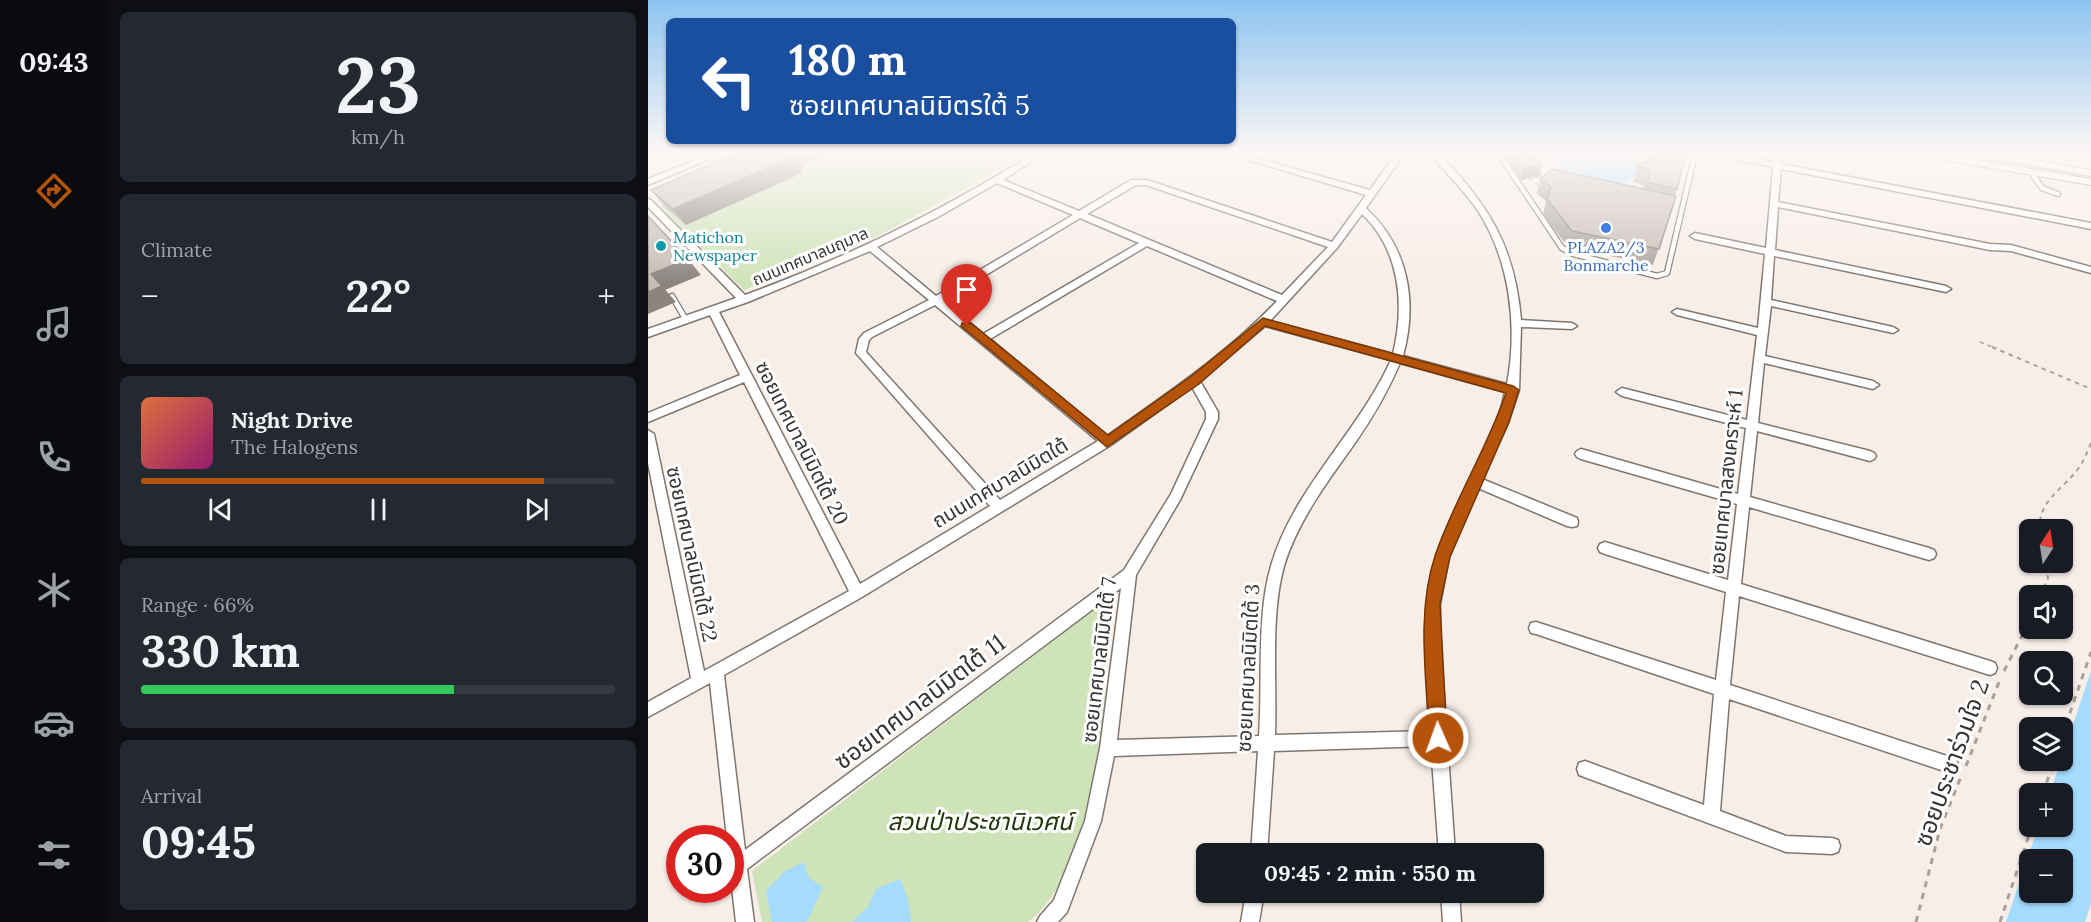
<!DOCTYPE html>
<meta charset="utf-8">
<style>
body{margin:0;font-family:Lora,"Noto Sans Thai",serif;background:#242831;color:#f1f3f6;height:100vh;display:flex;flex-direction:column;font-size:22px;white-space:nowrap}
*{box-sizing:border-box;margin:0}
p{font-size:20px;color:#9ea1a6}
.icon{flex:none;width:33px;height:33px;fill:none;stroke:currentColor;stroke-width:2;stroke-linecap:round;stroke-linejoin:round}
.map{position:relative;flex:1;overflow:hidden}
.details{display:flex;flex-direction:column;gap:12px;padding:12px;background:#0d0f14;width:540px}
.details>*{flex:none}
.guide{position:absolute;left:18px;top:18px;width:570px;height:126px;border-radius:9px;box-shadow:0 2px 4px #0004;background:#1a4fa0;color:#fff;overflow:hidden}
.needle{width:39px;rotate:12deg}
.buttons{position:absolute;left:1371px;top:519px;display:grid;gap:12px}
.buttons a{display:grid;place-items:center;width:54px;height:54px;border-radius:9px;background:#171b24;box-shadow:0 2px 4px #0004;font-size:30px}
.speed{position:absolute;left:18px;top:825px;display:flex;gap:12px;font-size:30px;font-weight:700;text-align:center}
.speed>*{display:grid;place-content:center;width:78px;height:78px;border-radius:50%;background:#171b24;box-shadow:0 2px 4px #0004;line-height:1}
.speed .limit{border:9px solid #d22;background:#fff;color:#111}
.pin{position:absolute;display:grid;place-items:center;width:51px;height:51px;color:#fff;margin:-62px -26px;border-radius:50% 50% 50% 0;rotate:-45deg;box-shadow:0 0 6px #0007}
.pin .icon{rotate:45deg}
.me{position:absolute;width:66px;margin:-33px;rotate:358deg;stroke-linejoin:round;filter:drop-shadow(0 0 4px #0008)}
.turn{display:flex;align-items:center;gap:21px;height:126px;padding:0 24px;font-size:27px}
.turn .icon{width:78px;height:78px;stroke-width:2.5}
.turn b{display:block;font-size:42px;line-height:51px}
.big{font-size:45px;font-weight:700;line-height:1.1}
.details .card{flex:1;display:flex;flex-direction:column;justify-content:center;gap:9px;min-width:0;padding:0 21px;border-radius:9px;background:#242831}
.details .dial{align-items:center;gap:0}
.dial b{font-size:78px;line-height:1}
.song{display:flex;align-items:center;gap:18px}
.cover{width:72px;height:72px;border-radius:9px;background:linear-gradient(135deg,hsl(20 70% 55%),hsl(320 70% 35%))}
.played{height:6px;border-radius:3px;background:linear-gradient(90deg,#b45309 85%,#363941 85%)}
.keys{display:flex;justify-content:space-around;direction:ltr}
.heat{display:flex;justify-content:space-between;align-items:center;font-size:33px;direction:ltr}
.charge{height:9px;border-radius:4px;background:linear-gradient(90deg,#34c759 66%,#363941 0)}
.trip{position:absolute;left:548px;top:843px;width:348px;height:60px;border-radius:9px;background:#171b24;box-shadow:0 2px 4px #0004;font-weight:700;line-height:60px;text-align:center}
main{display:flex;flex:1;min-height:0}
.tabs{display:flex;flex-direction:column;width:108px;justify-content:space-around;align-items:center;background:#090b0e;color:#9ea1a6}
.tabs .icon{width:42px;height:42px}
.tabs .on{color:#b45309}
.tabs b{font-size:27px;color:#f1f3f6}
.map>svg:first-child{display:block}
</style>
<main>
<nav class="tabs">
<b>09:43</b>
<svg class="icon on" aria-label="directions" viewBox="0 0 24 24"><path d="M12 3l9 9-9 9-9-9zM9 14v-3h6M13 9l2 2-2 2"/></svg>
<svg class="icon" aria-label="music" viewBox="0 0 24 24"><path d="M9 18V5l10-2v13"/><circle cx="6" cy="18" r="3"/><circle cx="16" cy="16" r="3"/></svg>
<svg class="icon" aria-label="phone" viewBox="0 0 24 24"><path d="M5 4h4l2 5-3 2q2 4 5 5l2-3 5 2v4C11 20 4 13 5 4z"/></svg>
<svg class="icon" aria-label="climate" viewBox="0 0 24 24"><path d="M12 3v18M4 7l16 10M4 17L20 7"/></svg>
<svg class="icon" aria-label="car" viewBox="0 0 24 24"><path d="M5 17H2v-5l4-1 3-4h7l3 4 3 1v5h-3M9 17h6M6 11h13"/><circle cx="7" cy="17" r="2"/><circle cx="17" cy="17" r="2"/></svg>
<svg class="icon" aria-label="filters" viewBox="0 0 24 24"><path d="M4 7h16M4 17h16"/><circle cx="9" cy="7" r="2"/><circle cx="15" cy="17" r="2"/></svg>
</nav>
<section class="details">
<div class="card dial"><b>23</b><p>km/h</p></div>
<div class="card"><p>Climate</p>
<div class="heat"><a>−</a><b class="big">22°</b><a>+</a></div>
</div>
<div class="card">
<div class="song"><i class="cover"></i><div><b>Night Drive</b><p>The Halogens</p></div></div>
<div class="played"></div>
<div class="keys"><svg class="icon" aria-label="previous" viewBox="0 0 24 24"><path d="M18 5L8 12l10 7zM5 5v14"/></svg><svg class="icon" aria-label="pause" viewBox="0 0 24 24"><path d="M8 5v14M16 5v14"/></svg><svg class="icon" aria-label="next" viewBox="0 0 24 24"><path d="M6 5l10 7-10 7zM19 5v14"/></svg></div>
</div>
<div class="card"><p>Range · 66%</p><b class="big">330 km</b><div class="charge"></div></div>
<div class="card"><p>Arrival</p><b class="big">09:45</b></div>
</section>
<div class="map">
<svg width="1443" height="922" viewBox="0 0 1443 922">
<rect width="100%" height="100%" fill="#f8eee8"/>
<g fill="#cee4b8">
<path d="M126 154H380L230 236 96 290 12 206Z"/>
<path d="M1292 154H1313L1443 176V180Z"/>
<path d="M468 592C465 616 458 640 457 664 456 691 462 720 458 746 452 793 420 895 380 922H114L104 871Z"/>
</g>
<g fill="#a5dbfd" fill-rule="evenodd">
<path d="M901 154H982L993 166 987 178 969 187 919 176Z"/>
<path d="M1443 671V904L1437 922H1358L1390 827 1414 826V794L1402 793ZM1382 860H1414V892H1382Z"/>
<path d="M156 862 161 878 175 887 159 922H124L118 891 137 871Z"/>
<path d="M252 879 260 898 263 922H204L220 907 228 889Z"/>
</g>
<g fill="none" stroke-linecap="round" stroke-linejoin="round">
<g stroke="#7f7670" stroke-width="7">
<g id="service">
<path d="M851 154 914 248 926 254 1009 276 1019 273 1047 154"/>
<path d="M1383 172 1394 188 1410 194"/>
<path d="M24 296 38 320"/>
</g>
</g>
<g stroke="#7f7670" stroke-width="3">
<g id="minor">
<path d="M62 154H73L0 185V179Z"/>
<path d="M385 154H395L355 180 431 211 483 180H499L684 242 718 195 580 154H593L722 190 748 154H756L718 208C760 247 770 301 755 356L859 384C870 327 862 260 830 211 816 190 798 173 782 154H791C841 205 867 247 873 320L924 323 929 326 924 329 873 327 871 390 860 423 834 479 929 518 930 522 929 526 924 527 919 526 830 488 801 557 792 604V638L807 854H791L783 746 626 751 619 854H603L610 751 466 756 453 821 419 912 410 922H389L392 916 406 900 437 821 452 748 473 588 99 869 106 922H88L82 870V838H79L62 683 0 717V702L43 678 0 463V430L6 434 56 671 201 591 96 382 0 422V413L92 375 62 315 0 337V329L88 298 0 207V199L3 200 97 295C198 258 294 211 385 154ZM349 183 425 215 288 296 229 247 290 217ZM488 185H498L680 247 634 295 439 214ZM714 214C752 250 757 304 745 354L622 321 689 248ZM432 218 491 243 335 334 295 301ZM499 246 629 301C580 353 518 394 459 436L342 339ZM222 251 281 300 216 333 211 339 208 353 342 506 212 584 71 312 100 302ZM287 305 450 441 352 500 218 352 221 340 224 337ZM617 326 743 360C710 433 645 489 623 566 608 617 615 682 611 736L469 740 488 575 532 500 570 419V412L552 381ZM752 363 857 392C845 451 806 500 788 557 770 612 779 673 783 731L627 735C629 682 622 616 636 566 650 520 680 481 707 443 725 417 740 391 752 363ZM544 387 558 412V419L523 494 476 570 97 850 76 675 214 597 463 445Z"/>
<path d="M1072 154H1082L1125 162 1126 154H1134L1133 164 1443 223V229L1133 169 1130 202 1342 244 1363 245 1443 267V273L1363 251 1342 250 1130 207 1127 250 1298 286 1303 289 1298 292 1126 256 1123 300 1245 327 1250 330 1245 333 1123 306 1117 356 1225 381 1231 385 1225 389 1116 363 1110 423 1222 451 1226 453 1228 456 1226 459 1222 461 1109 431 1102 497 1281 548 1286 550 1288 554 1286 558 1281 560 1101 507 1093 584 1342 661 1347 663 1349 668 1347 673 1342 675 1091 596 1082 685 1302 757 1308 759 1310 765 1308 771 1302 773 1081 699 1072 811 1138 836 1184 838 1190 840 1192 846 1190 852 1184 854 1138 852 931 775 929 769 931 763 937 761 1056 805 1066 694 888 634 883 633 881 628 883 623 888 622 1068 680 1078 592 957 554 952 552 950 548 952 544 957 542 1080 580 1089 504 933 459 929 457 927 454 929 451 933 449 1090 494 1098 428 974 396 968 392 974 388 1099 420 1109 335 1029 315 1024 312 1029 309 1110 328 1117 254 1047 239 1042 236 1047 233 1118 248 1125 167 1075 157H1072Z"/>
<path d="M598 892H616L611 922H593Z"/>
<path d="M793 892H811L813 922H795Z"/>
</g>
</g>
<g stroke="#7f7670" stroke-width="2">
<g id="tertiary">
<path d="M1273 154H1294L1443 179V185L1278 157Z"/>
<path d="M1330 154H1351L1443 170V176L1335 157Z"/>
</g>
</g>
<g stroke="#a7a09c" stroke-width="1.5" stroke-dasharray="4 4" stroke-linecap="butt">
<path d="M991 154 993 166"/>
<path d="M881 178 891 186"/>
<path d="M984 187 995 184"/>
<path d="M1332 342 1347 348"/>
</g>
<g stroke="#a7a09c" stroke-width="2" stroke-dasharray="4.5 4.5" stroke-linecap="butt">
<path d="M1344 347 1443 389"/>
<path d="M1391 530C1391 500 1414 490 1430 469 1436 461 1439 452 1443 443"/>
<path d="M1392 596 1400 578 1397 562"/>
</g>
<g stroke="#a7a09c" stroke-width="3" stroke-dasharray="6 6" stroke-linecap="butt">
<path d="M1356 671 1382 620"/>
<path d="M1414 736 1443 652"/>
<path d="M1318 766 1353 677"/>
<path d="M1395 794 1406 760"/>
<path d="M1268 922 1292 829 1314 774"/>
<path d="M1352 922 1384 826"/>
</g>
<use href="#service" stroke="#fff" stroke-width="4.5"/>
<use href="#minor" fill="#fff" fill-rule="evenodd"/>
<use href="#tertiary" fill="#fff" fill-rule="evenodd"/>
</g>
<g fill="#aaa29d">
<path d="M87 154H180L153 165 155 167 152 169 154 173 38 225 16 206 3 190Z"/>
<path d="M855 154H884L894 165 892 177 873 180Z"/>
<path d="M996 154H1038L1027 196H1028L1005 265 920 247 895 215 898 201 889 194 892 179 996 189 995 185 985 182 990 166 994 163Z"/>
</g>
<g fill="#8b847f">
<path d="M140 154H180L153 165 155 167 152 169 154 173 38 225 25 209Z"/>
<path d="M894 165 892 177 873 180 875 168Z"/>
<path d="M40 259 53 275 17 290 3 274Z"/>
<path d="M14 286 28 302 0 314V292Z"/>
</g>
<g fill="#c6bcb6" stroke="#8b847f" stroke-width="1.5">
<path d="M87 154H140L145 157 25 209 3 190Z"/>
<path d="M865 154H884L894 165 875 168Z"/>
<path d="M1006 154H1038L1029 189 1002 183 1000 169 990 166 992 163 1002 164Z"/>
<path d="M904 169 1028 196 1011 249 924 231 899 199 903 187 892 179Z"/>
<path d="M0 216 40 259 3 274 14 286 0 292Z"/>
</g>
<linearGradient id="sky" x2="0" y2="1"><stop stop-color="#8dc4f0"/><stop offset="0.54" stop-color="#fcf7f5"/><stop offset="1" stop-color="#fcf7f5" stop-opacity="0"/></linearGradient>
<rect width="1443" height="283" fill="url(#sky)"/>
<path fill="#b45309" stroke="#753606" stroke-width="1.5" d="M615 318 865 386 871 390 861 422 802 557 792 604 799 738 796 744 790 747 784 744 781 738C779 680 768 613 787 556 806 500 839 449 858 393L617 326 551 384 459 447 313 326 314 323H323L460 435 542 377Z"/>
<circle fill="#3f7fe0" stroke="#fefefe" stroke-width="2" cx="958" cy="228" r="6"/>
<circle fill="#0f9aa8" stroke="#fefefe" stroke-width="2" cx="13" cy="246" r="6"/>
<g text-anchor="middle" stroke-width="6" stroke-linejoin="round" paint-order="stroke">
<g font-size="16" fill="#0d838f" stroke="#fefefe" text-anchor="start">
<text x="25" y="243">Matichon<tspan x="25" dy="18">Newspaper</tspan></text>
</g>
<g font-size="16" fill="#366cbe" stroke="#fefefe">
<text x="958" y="253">PLAZA2/3<tspan x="958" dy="18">Bonmarche</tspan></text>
</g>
<g font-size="16" fill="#373331" stroke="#fefefe">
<text transform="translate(162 256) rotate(-23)" y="6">ถนนเทศบาลนฤมาล</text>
</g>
<g font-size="20" fill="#373331" stroke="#fefefe">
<text transform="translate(154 443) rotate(63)" y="7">ซอยเทศบาลนิมิตใต้ 20</text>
<text transform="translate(1078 482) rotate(-84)" y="7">ซอยเทศบาลสงเคราะห์ 1</text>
<text transform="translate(352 483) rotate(-31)" y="7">ถนนเทศบาลนิมิตใต้</text>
<text transform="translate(44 554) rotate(78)" y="7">ซอยเทศบาลนิมิตใต้ 22</text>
<text transform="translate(451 660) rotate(-83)" y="7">ซอยเทศบาลนิมิตใต้ 7</text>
<text transform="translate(600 668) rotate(-87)" y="7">ซอยเทศบาลนิมิตใต้ 3</text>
</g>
<g font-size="24" fill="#373331" stroke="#fefefe">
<text transform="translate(272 702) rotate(-37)" y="8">ซอยเทศบาลนิมิตใต้ 11</text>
<text transform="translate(1304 763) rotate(-70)" y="8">ซอยประชาร่วมใจ 2</text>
</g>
<g font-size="24" font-style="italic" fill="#243608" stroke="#fefefe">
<text x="332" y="830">สวนป่าประชานิเวศน์</text>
</g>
</g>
</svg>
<div class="buttons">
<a><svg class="needle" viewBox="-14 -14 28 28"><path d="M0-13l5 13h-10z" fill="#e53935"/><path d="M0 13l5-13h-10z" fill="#9ea1a6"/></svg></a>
<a><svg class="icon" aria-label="sound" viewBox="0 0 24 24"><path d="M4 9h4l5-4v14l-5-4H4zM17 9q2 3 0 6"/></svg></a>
<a><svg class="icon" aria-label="search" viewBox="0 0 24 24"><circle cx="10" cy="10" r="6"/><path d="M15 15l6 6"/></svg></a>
<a><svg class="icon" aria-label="layers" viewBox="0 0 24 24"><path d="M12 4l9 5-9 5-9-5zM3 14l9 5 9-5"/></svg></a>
<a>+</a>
<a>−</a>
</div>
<div class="speed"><div class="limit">30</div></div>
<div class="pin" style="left:319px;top:326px;background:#d93025"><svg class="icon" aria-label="arrive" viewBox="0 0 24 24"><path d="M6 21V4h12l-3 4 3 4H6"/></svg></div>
<svg class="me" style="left:790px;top:738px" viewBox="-20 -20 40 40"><circle r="17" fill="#b45309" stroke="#fff" stroke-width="3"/><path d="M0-11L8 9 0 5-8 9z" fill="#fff"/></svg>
<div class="trip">09:45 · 2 min · 550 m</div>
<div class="guide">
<div class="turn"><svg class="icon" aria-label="left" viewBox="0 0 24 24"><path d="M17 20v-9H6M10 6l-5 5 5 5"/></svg><div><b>180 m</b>ซอยเทศบาลนิมิตรใต้ 5</div></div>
</div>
</div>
</main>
